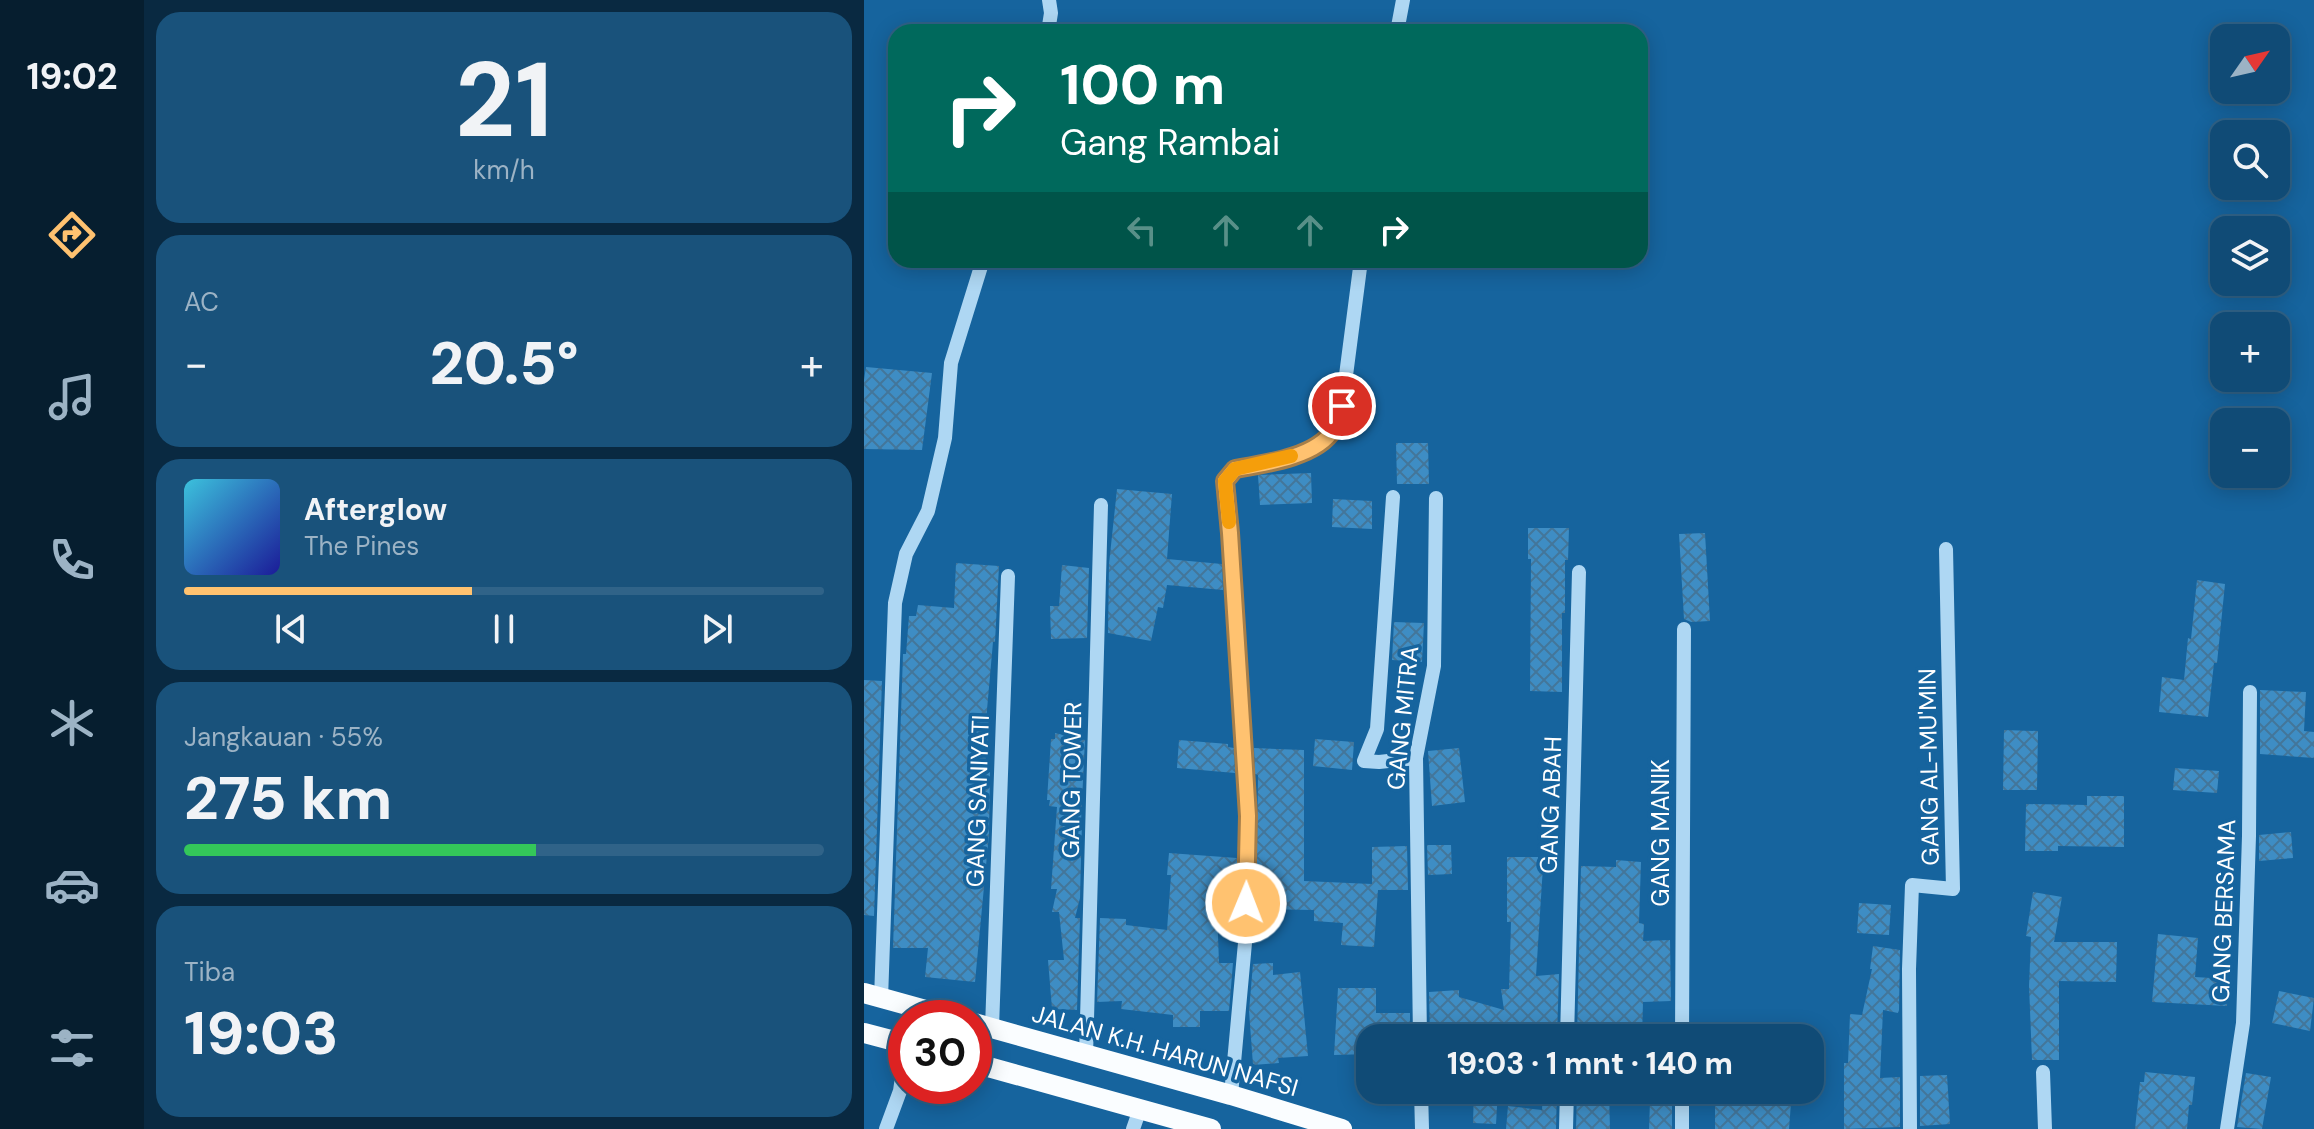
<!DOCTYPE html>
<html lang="id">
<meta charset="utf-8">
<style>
body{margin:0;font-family:"DM Sans",sans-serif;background:#19527b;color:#f1f3f6;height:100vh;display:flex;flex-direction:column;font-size:30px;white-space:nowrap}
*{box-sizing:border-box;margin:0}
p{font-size:26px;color:#9cb3c5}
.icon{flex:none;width:44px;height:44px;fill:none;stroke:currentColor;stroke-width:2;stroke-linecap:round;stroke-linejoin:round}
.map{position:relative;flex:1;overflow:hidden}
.side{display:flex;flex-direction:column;gap:12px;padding:12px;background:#092941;width:720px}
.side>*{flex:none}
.banner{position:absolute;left:24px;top:24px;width:760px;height:244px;border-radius:24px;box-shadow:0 4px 20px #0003,0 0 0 2px #306388;background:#00695c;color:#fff;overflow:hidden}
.needle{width:52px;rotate:56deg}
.fabs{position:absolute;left:1346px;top:24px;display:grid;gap:16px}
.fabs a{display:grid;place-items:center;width:80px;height:80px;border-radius:16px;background:#104b76;box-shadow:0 4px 20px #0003,0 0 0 2px #306388;font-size:40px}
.speed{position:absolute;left:24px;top:1000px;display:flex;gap:16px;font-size:40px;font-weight:700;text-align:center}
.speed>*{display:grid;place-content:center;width:104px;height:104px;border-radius:50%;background:#104b76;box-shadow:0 4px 20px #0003,0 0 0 2px #306388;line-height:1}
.speed .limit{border:12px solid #d22;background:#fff;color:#111}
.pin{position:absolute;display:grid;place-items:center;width:68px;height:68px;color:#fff;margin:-34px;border:4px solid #fff;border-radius:50%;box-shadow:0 2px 8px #0007}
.me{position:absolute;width:88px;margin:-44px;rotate:1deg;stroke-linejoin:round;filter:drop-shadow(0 0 6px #0008)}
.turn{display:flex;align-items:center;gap:28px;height:168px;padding:0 40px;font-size:36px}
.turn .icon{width:104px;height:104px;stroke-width:2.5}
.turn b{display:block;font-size:56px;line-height:68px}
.lanes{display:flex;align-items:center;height:76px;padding:0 40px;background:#0003;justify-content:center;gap:40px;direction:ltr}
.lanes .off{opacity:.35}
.big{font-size:60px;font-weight:800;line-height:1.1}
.side .widget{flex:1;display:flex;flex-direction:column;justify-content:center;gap:12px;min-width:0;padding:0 28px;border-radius:24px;background:#19527b}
.side .dial{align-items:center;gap:0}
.dial b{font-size:104px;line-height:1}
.song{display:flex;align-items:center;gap:24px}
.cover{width:96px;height:96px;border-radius:12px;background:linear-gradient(135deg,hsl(190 70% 55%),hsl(240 70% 35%))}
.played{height:8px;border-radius:4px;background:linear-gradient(90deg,#ffc270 45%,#306388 45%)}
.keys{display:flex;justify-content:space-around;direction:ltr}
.heat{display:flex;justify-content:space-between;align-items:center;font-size:44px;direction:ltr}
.charge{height:12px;border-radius:6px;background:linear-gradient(90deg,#34c759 55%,#306388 0)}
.trip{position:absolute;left:492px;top:1024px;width:468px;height:80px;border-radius:24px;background:#104b76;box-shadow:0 4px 20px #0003,0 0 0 2px #306388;font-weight:800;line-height:80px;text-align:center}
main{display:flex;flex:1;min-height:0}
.tabs{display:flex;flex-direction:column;width:144px;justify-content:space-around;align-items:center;background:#061e2f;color:#9cb3c5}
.tabs .icon{width:56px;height:56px}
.tabs .on{color:#ffc270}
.tabs b{font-size:36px;color:#f1f3f6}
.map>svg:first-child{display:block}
</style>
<main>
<nav class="tabs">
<b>19:02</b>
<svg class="icon on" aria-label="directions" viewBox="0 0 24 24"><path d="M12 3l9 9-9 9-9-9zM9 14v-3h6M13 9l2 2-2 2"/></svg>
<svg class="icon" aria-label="music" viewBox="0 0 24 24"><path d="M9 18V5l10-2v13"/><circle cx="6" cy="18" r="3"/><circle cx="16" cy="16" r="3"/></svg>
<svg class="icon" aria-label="phone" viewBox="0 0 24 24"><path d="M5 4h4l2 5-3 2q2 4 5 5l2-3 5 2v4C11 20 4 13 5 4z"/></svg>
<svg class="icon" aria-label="climate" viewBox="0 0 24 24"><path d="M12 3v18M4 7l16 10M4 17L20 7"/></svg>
<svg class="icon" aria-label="car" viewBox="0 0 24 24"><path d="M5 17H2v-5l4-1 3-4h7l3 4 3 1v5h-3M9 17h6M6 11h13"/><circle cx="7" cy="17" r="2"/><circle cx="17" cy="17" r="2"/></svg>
<svg class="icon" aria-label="filters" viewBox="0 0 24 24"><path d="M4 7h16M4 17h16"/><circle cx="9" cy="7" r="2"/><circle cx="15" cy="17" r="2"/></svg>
</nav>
<section class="side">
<div class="widget dial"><b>21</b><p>km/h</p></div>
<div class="widget"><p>AC</p>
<div class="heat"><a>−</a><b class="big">20.5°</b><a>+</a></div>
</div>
<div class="widget">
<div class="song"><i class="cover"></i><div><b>Afterglow</b><p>The Pines</p></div></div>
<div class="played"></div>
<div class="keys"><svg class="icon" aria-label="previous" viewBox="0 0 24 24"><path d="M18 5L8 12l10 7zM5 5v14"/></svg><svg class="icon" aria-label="pause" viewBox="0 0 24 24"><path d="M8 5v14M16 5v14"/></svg><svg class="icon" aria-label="next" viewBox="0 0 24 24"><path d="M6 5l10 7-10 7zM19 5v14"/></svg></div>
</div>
<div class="widget"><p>Jangkauan · 55%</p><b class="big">275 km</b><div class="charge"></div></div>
<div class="widget"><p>Tiba</p><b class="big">19:03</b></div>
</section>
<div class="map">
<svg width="1450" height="1129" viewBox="0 0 1450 1129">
<defs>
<pattern id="building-cross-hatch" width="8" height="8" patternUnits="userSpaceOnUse" patternTransform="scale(2)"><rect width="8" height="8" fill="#3e8dc4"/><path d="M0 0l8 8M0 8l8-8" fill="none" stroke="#43769a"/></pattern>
</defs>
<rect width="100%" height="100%" fill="#16649e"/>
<g fill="url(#building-cross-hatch)">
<path d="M2 367 68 373 58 450 0 449V380Z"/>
<path d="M532 443H564L565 484H533Z"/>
<path d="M447 473 448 503 396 505 394 475Z"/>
<path d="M253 489 308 494 303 559 358 564 359 590 303 585 299 608 294 607 287 641 244 633 245 564Z"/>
<path d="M469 499 508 501V529L468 527Z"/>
<path d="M664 528H705L704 560H701V613H698V692L666 691 667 559H664Z"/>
<path d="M841 533 846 621 827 622 820 619 815 534Z"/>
<path d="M92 563 135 566 131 642H129L122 721H125L121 769H126L125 834 111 982 61 977 64 948H29L39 654H42L45 616H52L54 605 90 608Z"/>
<path d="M198 565 225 568 223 638 187 639 186 606H195Z"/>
<path d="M1333 580 1361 584 1353 663H1350L1344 717 1295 712 1298 677 1320 680 1324 638 1327 639Z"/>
<path d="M530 622 560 623 558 662 528 660Z"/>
<path d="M0 680 18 681 10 916 0 915Z"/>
<path d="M1396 690 1442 692 1440 731 1450 732V758L1396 754Z"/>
<path d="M1140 730 1174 731 1173 790H1139Z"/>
<path d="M191 733 221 740 217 821H218L216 898 211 918H216L213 1010 188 1009 184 960H200L195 912H188L193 889H187L193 807 185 806 186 800H183L187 739H191Z"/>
<path d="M451 739 490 742 488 770 449 766Z"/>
<path d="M315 740 364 744V747L370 748 371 773 313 768Z"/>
<path d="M390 748 440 750V881L508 884V847L543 846 544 890H514L510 947 477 945 479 923 450 921V910L392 909 394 775 391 774Z"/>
<path d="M595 748 601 802 568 806 564 751Z"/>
<path d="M1311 768 1355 771 1353 793 1309 790Z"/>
<path d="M1223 796H1260V847L1194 846V851H1161L1162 804 1223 805Z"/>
<path d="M1427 832 1429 858 1395 861V835Z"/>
<path d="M563 845H587L588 874 564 875Z"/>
<path d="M305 853 373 858 372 909 353 910 355 963H369L365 1011H336V1027H309V1015L257 1009 258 1001 233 1002 236 918 262 919V925L303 930 307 875H303Z"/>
<path d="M643 857H674V866H679L672 976 695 974 693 1038H566L565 992 595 990V997L640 1010 637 989H645L647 922H643Z"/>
<path d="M752 860 777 862 775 923 780 924 779 941 806 940 807 1001 779 1002 778 1038H713L717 866 752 867Z"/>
<path d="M1169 892 1198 897 1190 942H1253L1252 982 1195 981V1060H1168L1165 986 1167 937 1162 936Z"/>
<path d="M995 903 1027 905 1025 935 993 933Z"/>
<path d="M1294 934 1334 938 1331 977 1364 979 1363 1006 1288 1002Z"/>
<path d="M1009 946 1036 950 1035 1010 1034 1013 1019 1010 1016 1078 1036 1077V1127L980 1129V1063H984L986 1014 998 1015 1008 969H1006Z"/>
<path d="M409 963V975L436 972 444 1056 414 1058 415 1063 389 1065 385 1011 389 964Z"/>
<path d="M474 988H512V1013H546V1038H506V1054L470 1055Z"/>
<path d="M1415 991 1450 998 1446 1031 1408 1023Z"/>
<path d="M1281 1072 1331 1077 1328 1105H1325L1323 1129H1271L1276 1082H1280Z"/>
<path d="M1382 1073 1407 1077 1398 1129 1373 1127Z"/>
<path d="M1083 1075 1086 1124 1056 1126V1076Z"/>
<path d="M610 1090H634L632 1124 609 1123Z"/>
<path d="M679 1090H693L692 1129H642L644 1106 678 1110Z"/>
<path d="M713 1090H745L746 1129H712Z"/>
<path d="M786 1101H808V1129H785Z"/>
<path d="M897 1101 927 1103 925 1129H851V1106H896Z"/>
</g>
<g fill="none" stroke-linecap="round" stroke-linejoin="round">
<g stroke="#aed7f3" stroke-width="14">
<path d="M184 32 187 13 185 0"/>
<path d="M533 32 539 0"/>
<path d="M529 497 513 729 500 761 515 762 552 758"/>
<path d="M17 999 31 603 42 554 64 511 81 438 87 363 119 260"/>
<path d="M128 1028 144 576"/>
<path d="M556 1038 552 758 570 666 572 498"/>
<path d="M703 1038 715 572"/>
<path d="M818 1038 820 629"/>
<path d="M222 1056 237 505"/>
<path d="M1179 1072 1181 1129"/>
<path d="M557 1090 558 1129"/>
<path d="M367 1095 382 932 384 816 366 533 361 481 371 469 394 465 447 451 469 431 478 406 497 260"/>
<path d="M22 1129 36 1091 42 1049"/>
<path d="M269 1129 276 1109"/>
<path d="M702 1129 703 1090"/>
<path d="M818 1129V1090"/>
<path d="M1046 1129 1045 969 1048 885 1089 889 1082 549"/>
<path d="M1363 1129 1379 1023 1385 836 1386 692"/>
</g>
<g stroke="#fafdff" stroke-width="20">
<path d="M0 993 90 1018"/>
<path d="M110 1023 367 1095 478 1129"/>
<path d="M0 1033 42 1044"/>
<path d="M110 1063 347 1129"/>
</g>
</g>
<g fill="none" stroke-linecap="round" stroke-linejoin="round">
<g stroke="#a67e49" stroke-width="20">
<path id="route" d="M382 903 384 816 366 533 361 481 371 469C400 464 453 457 469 430 473 423 475 413 478 406"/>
</g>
<use href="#route" stroke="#ffc270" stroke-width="14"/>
<path stroke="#f59e0b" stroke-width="14" d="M365 522 361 481 371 469 427 456"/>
</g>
<g text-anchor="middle" stroke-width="7" stroke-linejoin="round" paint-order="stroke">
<g font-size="24" fill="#fff" stroke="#16649e">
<text transform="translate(539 718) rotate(-84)" y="8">GANG MITRA</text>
<text transform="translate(1065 767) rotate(-91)" y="8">GANG AL-MU'MIN</text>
<text transform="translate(208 780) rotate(-89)" y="8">GANG TOWER</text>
<text transform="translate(114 801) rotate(-88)" y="8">GANG SANIYATI</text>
<text transform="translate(687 805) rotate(-88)" y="8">GANG ABAH</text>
<text transform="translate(797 833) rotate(-90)" y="8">GANG MANIK</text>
<text transform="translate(1360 911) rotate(-88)" y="8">GANG BERSAMA</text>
<text transform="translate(301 1051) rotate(16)" y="8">JALAN K.H. HARUN NAFSI</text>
</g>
</g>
</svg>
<div class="fabs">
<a><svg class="needle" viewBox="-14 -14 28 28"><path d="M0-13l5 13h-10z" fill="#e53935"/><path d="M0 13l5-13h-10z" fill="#9cb3c5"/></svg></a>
<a><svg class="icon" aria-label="search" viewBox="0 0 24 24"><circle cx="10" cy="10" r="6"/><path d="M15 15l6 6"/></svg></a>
<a><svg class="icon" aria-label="layers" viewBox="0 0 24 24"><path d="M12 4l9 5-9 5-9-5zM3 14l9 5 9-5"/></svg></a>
<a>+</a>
<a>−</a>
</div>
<div class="speed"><div class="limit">30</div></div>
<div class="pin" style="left:478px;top:406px;background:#d93025"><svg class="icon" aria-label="arrive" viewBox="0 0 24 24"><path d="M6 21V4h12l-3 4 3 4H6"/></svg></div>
<svg class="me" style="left:382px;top:903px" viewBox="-20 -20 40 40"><circle r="17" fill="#ffc270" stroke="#fff" stroke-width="3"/><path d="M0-11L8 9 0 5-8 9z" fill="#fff"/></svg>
<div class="trip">19:03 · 1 mnt · 140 m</div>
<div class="banner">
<div class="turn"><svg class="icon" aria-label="right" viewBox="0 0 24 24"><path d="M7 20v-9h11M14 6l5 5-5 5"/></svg><div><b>100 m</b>Gang Rambai</div></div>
<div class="lanes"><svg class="icon off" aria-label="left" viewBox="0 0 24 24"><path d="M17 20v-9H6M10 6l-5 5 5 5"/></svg><svg class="icon off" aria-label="ahead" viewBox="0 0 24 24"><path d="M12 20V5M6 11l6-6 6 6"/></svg><svg class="icon off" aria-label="ahead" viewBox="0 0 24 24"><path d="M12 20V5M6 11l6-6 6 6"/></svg><svg class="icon" aria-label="right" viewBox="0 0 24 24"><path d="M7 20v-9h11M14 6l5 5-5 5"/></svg></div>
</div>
</div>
</main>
